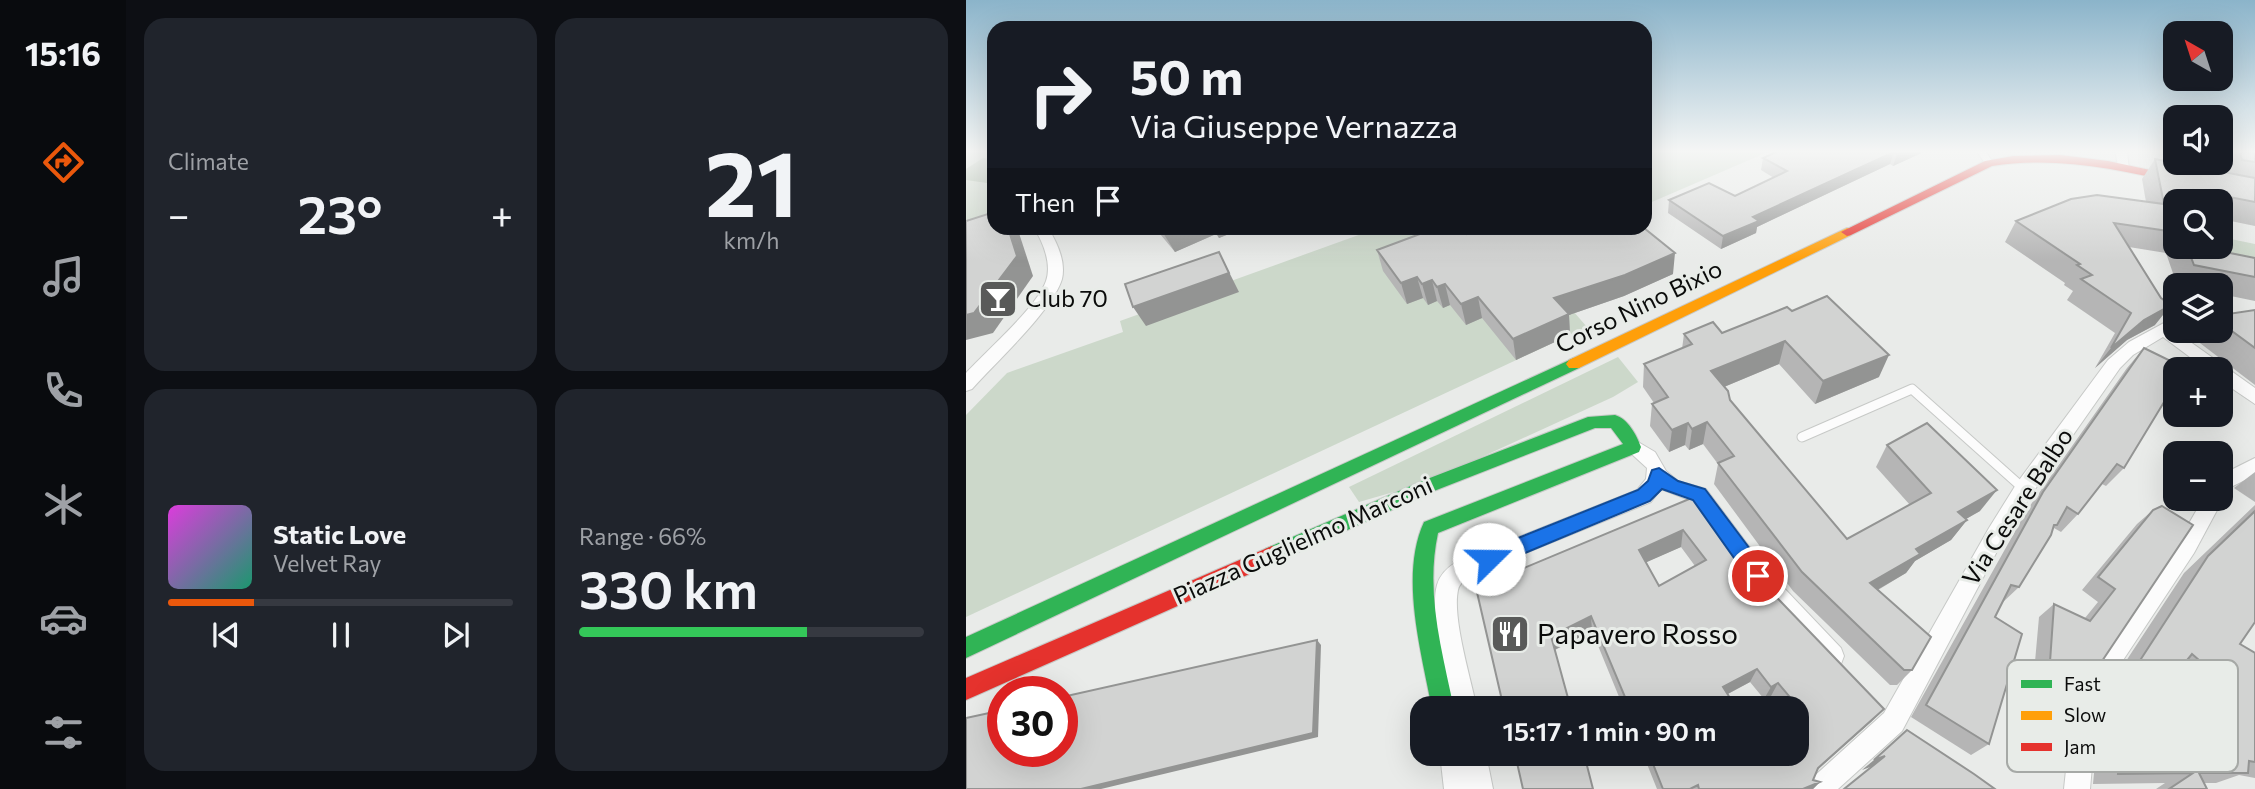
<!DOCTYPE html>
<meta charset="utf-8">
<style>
body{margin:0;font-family:Commissioner,sans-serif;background:#20242c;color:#f1f3f6;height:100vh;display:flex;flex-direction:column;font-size:26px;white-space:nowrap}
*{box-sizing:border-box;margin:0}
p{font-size:23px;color:#9ea1a6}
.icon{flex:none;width:38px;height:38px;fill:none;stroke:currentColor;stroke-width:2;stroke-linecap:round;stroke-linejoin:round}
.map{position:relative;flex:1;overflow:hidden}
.details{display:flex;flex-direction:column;gap:18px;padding:18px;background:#0d0f14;width:840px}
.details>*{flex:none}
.top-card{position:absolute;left:21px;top:21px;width:665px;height:214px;border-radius:21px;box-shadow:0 7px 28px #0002;background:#171b24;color:#f1f3f6;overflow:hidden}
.needle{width:46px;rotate:321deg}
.buttons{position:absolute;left:1197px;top:21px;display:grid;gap:14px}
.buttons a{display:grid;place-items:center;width:70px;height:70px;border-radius:14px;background:#171b24;box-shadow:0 7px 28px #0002;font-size:35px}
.speed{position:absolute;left:21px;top:676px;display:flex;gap:14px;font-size:35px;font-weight:700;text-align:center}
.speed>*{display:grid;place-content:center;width:91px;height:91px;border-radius:50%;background:#171b24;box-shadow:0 7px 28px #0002;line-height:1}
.speed .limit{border:10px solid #d22;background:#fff;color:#111}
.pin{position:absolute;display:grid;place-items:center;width:60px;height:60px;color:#fff;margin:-30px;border:4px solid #fff;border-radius:50%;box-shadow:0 2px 7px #0007}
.me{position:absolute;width:77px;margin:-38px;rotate:68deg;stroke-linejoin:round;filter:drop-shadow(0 0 5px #0008)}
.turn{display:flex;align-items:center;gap:24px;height:147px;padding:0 28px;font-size:32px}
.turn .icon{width:91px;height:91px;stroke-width:2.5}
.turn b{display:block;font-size:49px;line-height:60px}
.then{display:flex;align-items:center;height:66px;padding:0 28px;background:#0003;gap:14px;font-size:26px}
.big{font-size:52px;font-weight:600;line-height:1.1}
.details .widget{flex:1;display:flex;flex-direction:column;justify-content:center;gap:10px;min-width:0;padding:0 24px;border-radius:21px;background:#20242c}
.details .dial{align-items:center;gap:0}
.dial b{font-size:91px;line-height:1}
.song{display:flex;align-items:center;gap:21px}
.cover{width:84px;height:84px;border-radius:10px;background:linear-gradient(135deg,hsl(300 70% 55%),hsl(160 70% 35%))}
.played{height:7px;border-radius:4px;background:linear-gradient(90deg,#ea580c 25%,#363941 25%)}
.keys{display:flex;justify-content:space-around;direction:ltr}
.heat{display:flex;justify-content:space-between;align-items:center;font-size:38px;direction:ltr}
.charge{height:10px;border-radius:5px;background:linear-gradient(90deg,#34c759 66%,#363941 0)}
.details .tiles{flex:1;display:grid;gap:18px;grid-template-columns:repeat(2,1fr)}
.trip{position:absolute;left:444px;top:696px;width:399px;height:70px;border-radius:21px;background:#171b24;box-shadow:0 7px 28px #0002;font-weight:600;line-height:70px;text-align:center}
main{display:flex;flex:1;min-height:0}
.tabs{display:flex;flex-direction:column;width:126px;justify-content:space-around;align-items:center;background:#090b0e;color:#9ea1a6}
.tabs .icon{width:49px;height:49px}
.tabs .active{color:#ea580c}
.tabs b{font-size:32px;color:#f1f3f6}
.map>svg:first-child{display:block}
</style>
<main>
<nav class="tabs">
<b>15:16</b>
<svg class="icon active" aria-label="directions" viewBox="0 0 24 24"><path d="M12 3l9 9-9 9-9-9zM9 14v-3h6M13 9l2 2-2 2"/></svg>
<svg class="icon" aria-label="music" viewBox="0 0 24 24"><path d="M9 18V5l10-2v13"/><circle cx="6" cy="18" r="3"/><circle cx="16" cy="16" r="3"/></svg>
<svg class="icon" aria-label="phone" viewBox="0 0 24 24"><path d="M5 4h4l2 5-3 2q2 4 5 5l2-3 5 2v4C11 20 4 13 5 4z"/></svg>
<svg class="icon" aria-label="climate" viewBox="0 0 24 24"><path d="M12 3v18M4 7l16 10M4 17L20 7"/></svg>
<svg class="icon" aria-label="car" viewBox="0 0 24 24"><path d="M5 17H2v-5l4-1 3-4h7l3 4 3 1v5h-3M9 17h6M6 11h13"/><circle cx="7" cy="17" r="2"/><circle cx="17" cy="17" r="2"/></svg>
<svg class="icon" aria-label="filters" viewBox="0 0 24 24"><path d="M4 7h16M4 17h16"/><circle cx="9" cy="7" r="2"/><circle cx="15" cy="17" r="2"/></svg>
</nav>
<section class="details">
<div class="tiles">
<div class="widget"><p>Climate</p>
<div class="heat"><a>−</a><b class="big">23°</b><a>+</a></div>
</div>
<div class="widget dial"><b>21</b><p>km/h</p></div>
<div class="widget">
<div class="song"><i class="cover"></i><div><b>Static Love</b><p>Velvet Ray</p></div></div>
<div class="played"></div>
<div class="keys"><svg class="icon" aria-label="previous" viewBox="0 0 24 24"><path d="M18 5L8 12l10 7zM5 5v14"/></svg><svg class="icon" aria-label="pause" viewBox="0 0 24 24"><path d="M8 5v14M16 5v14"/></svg><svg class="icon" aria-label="next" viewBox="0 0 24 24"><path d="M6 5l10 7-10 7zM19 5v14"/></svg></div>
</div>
<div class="widget"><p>Range · 66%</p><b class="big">330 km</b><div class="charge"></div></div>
</div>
</section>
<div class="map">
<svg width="1289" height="789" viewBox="0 0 1289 789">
<rect width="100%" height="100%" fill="#e9ebe9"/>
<g fill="#ccd8ca">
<path d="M3 151H28V217L0 226V153Z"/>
<path d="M679 151H804L679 205Z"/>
<path d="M412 228H611L546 241 621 327 0 617V415L41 373 157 332 154 321Z"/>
<path d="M1255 237 1289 244V277L1231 247H1255Z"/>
<path d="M652 357 672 382 647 397 459 483 393 502 383 487Z"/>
</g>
<path fill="#a0b49d" d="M17 158 28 159V184L0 180V169Z"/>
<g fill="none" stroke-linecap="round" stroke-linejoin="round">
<g stroke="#c7c9c7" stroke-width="9">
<path id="lane-far1" d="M1015 151 1023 163"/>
</g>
<g stroke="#c7c9c7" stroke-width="11">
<path id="lane" d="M836 437 946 389 1058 489"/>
</g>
<g stroke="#c7c9c7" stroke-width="2">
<g id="street">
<path d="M1149 151H1161L1163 170H1153Z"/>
<path d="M68 228H82C91 242 100 262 96 279 87 310 29 363 6 389L0 391V373C20 351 71 307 80 281 86 264 77 242 68 228Z"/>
<path d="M1209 317V331L1289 388V404L1255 381V369H1240L1197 337 1167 355 1154 368 1065 495 1037 540 936 731 872 789H840L844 780 918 713 1023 528 1051 483 1142 360 1163 342Z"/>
<path d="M667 439 689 452 700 471 712 481 740 489 800 569 875 648 878 656 875 664 867 667 859 664 784 583 726 501 695 489 685 502 506 575C501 579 493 583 492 590 486 618 505 679 511 709H487C481 679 463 613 471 585 474 574 482 567 492 561L671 490 680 479 681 468 658 447 660 442Z"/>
<path d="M1289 458V475L1255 492V475Z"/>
<path d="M1255 495 1257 499 1228 553 1132 698 1124 789H1098L1108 694 1112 686 1214 539 1237 499H1255Z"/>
<path d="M474 754H520L527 789H478Z"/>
</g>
</g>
<g stroke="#c7c9c7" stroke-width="2">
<g id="fast">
<path d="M608 358 616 364 613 368 0 658V637Z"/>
<path d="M649 415C662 419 670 434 675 447L673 452 472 533C459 593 476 650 488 709H466C456 654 433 576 458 522L657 444 645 428H629L468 491 306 564 299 561 297 555 299 549 456 481 622 417Z"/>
</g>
</g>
<g stroke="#c7c9c7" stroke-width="2">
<path id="slow" d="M881 228 885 229V235L613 368H603L600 364 603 360Z"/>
</g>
<g stroke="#c7c9c7" stroke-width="2">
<g id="jam">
<path d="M1095 155 1142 161 1217 177 1219 179 1213 183C1150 169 1090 156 1026 166L885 235 881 236 875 232 1019 161 1047 156Z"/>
<path d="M306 546 313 549 315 555 313 561 0 700V678Z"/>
</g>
</g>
<use href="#lane-far1" stroke="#fcfcfc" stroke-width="7"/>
<use href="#lane" stroke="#fcfcfc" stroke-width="9"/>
<use href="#street" fill="#fcfcfc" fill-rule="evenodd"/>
<use href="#fast" fill="#30b455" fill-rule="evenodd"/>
<use href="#slow" fill="#ff9f0a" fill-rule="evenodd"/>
<use href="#jam" fill="#e5322d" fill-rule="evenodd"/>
</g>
<g fill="#b5b5b5" fill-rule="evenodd">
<path d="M960 151 927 166 924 164 791 227 790 233 755 249 702 213 703 200 769 196 808 178 795 170 797 158Z"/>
<path d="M1256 151H1289V226L1255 219V201H1209V247H1243L1244 249 1289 258V301L1255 294V285H1211L1200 253 1163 247 1189 325 1161 340 1129 368 1149 333 1101 300 1107 291 1098 285 1099 283 1039 242 1050 221 1180 202 1176 179 1189 159 1260 173Z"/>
<path d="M189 228H278L253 238 250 234 209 252Z"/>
<path d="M501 234 707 274 658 296 603 315 604 335 550 360 516 318 500 325 484 305 477 308 471 301 462 305 457 298 441 304 417 271 411 250Z"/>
<path d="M1289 310V385L1226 337 1232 331H1255V315Z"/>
<path d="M826 311 913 377 849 404 813 364 758 387 764 400 881 539 944 505 910 467 921 445 1014 511 1000 519 1001 520 985 540 949 561 940 573 912 590 946 670 931 685H924L827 591 748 484 752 464 737 444 723 450 719 445 703 452 684 426 686 404 688 403 677 387 678 364 716 349 718 334 756 333Z"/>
<path d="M1178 348 1158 468 1140 486 1136 484 1112 514 1095 532 1088 528 1086 530 1053 587 1036 603 1029 617 1023 744 1005 755 945 717 1061 510 1161 368Z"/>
<path d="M1289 472V502L1268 488Z"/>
<path d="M728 497 906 721 851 770 847 780 854 782 847 789H691L677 754H831V709H815L805 696 798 699 784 682 762 694 771 709H658L626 631 589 650 510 588ZM715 547 729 566 693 586 680 562Z"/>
<path d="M1289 505V622L1274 644 1289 653V778L1273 775 1250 783H1238L1241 789H1190L1199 783 1127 784 1135 699 1218 573ZM1210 677 1242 707 1241 727 1193 712Z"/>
<path d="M1187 510 1124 679 1107 690 1068 673 1073 617 1088 604 1119 618 1132 602 1116 590 1171 524Z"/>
</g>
<g fill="#939493">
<path d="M937 151H960L927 166 931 154Z"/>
<path d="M928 152 924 164 791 227 790 233 755 249 757 236 787 217Z"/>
<path d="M42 228H50L52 230 67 276 27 333 0 340V315Z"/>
<path d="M194 228H246L250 234 209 252Z"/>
<path d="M248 228H278L253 238Z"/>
<path d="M253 252 273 292 180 326 167 307Z"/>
<path d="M709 253 707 274 658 296 603 315 604 335 550 360 547 339 588 298Z"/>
<path d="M451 277 457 298 441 304 435 283Z"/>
<path d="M466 280 471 301 462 305 456 284Z"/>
<path d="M479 284 484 305 477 308 471 287Z"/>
<path d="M512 297 516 318 500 325 495 304Z"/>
<path d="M1205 305 1189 325 1161 340 1129 368 1145 348 1178 320Z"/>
<path d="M819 341 813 364 741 394 745 371Z"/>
<path d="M923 355 913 377 849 404 857 381Z"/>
<path d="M741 422 737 444 723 450 726 429Z"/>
<path d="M722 423 719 445 703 452 706 430Z"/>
<path d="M1031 490 1014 511 977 532 992 512Z"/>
<path d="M1001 520 985 540 949 561 940 573 892 601 904 583 950 549Z"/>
<path d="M717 530 715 547 672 566 673 550Z"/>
<path d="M625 616 626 631 588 650 585 636Z"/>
<path d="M351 640 355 645 352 737 135 789H115Z"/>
<path d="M791 669 784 682 752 699 757 687Z"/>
<path d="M812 683 805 696 798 699 805 687Z"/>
<path d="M918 709 906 721 842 778 852 768Z"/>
<path d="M919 756 907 766 896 770 908 760Z"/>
<path d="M854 782 847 789H837Z"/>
</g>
<g fill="#d2d3d2" stroke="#939493" stroke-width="2" fill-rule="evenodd">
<path d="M812 151H937L931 154 928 152 787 217 793 221 757 236 703 200 743 183 769 196 821 171 797 158Z"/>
<path d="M1274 151H1289V162L1276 160Z"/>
<path d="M1189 159 1289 178V202L1228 190 1231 201H1209V232L1148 223 1195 298 1205 305 1178 320 1145 348 1165 313 1115 279 1126 275 1111 265 1114 264 1050 221 1105 199 1131 195 1198 204Z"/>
<path d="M28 212V228H42L51 256 8 313 0 315V221Z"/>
<path d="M470 228H496L501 234 517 228H678L709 253 659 275 588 298 603 314 547 339 512 297 495 304 479 284 471 287 466 280 456 284 451 277 435 283 411 250Z"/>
<path d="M1221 247H1243L1244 249 1289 258V277L1228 265Z"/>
<path d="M253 252 263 273 167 307 159 284Z"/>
<path d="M861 296 923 355 857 381 819 341 745 371 762 391 764 400 881 539 965 493 921 445 961 423 1031 490 992 512 1001 520 950 549 954 554 904 583 965 637 946 670H938L836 572 752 463 768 456 741 422 726 429 722 423 706 430 686 404 702 397 678 364 726 344 718 334 747 322 756 333 821 307 826 311Z"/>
<path d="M1289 310V348L1255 323V315Z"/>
<path d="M1178 348 1219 368 1218 369H1209V384L1158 468 1151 464 1112 514 1101 507 1091 525H1088L1085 535 1053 587 1045 585 1029 617 1056 634 1023 744 960 705 1077 492Z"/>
<path d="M728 497 792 578 918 709 852 768 847 780 854 782 837 789H733L732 785 724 789H697L683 754H831V721L839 715 812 683 805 687 791 669 757 687 771 709H664L625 616 585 636 605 709H538L510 588ZM717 530 740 560 693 586 673 550Z"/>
<path d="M1196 506 1227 525 1124 679 1084 662 1088 604 1124 621 1149 589 1132 577 1187 510Z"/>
<path d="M1289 511V622L1274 644 1289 653V762L1283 761 1282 773H1233L1241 789H1203L1227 773 1152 774 1158 685 1242 556ZM1226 654 1271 693 1270 736 1193 712 1213 670Z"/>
<path d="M351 640 347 733 115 789H0V718L37 710V751H96V697Z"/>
<path d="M941 730 1008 774 1029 789H878L919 756 908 760Z"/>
<path d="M549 754H618L627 789H557Z"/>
</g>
<linearGradient id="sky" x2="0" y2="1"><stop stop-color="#8bb4ca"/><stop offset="0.58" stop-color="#f5f6f5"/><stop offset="1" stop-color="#f5f6f5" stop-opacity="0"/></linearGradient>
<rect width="1289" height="261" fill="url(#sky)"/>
<path fill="#1a73e8" stroke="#114b97" stroke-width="2" d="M693 468 712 481 739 489 799 569 802 576 799 582 792 585 785 582 727 500 696 489 684 501 530 565 523 567 517 565 514 559 517 552 672 490 682 481 686 470Z"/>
<defs>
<g id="bar-square" transform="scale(2.0125)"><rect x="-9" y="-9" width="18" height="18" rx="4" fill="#595a59" stroke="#e8ece8"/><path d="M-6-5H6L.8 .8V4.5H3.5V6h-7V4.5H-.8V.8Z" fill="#fff"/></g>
<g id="restaurant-square" transform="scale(2.0125)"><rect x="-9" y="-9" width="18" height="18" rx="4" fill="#595a59" stroke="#e8ece8"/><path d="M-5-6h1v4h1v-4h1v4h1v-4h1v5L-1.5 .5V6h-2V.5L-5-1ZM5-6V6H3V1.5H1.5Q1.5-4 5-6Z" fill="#fff"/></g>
</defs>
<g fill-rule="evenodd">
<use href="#bar-square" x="32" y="299"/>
<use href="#restaurant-square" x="544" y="634"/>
</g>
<g text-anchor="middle" stroke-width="6" stroke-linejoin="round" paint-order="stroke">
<g font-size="24" fill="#0b0c0b" stroke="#e8ece8" text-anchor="start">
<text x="59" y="307">Club 70</text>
</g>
<g font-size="24" fill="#0b0c0b" stroke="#e8ece8">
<text transform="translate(673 307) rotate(-26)" y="8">Corso Nino Bixio</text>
<text transform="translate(1052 507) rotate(-57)" y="8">Via Cesare Balbo</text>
<text transform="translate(337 541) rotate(-24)" y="8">Piazza Guglielmo Marconi</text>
</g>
<g font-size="28" fill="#0b0c0b" stroke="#e8ece8" text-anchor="start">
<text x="571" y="644">Papavero Rosso</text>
</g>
</g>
<rect x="1041" y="660" width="231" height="112" rx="10" fill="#e8ece8" stroke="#a6a9a6" stroke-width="2"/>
<rect x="1055" y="680" width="31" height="8" fill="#30b455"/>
<rect x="1055" y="711" width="31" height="9" fill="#ff9f0a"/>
<rect x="1055" y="743" width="31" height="8" fill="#e5322d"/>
<g font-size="19" fill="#0b0c0b">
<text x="1098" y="691">Fast</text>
<text x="1098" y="722">Slow</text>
<text x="1098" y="754">Jam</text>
</g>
</svg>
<div class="buttons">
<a><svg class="needle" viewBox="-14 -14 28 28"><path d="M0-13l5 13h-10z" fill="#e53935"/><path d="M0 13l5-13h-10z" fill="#9ea1a6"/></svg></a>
<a><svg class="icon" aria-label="sound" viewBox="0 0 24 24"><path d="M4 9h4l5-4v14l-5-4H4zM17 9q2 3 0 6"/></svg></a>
<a><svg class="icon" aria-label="search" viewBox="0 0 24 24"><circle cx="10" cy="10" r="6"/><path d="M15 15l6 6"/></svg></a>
<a><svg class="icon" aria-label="layers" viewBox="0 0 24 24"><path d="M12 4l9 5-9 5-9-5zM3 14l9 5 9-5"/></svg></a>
<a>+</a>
<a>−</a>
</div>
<div class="speed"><div class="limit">30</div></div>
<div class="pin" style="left:792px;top:576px;background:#d93025"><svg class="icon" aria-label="arrive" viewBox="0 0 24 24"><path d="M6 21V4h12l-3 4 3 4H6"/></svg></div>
<svg class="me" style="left:523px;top:559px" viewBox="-20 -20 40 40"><circle r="19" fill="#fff"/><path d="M0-13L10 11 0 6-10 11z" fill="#1a73e8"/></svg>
<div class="trip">15:17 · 1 min · 90 m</div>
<div class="top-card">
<div class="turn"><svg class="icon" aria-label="right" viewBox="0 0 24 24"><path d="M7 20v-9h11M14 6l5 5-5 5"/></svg><div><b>50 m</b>Via Giuseppe Vernazza</div></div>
<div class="then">Then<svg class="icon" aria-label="arrive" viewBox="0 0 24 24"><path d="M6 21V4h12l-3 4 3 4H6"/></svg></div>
</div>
</div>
</main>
